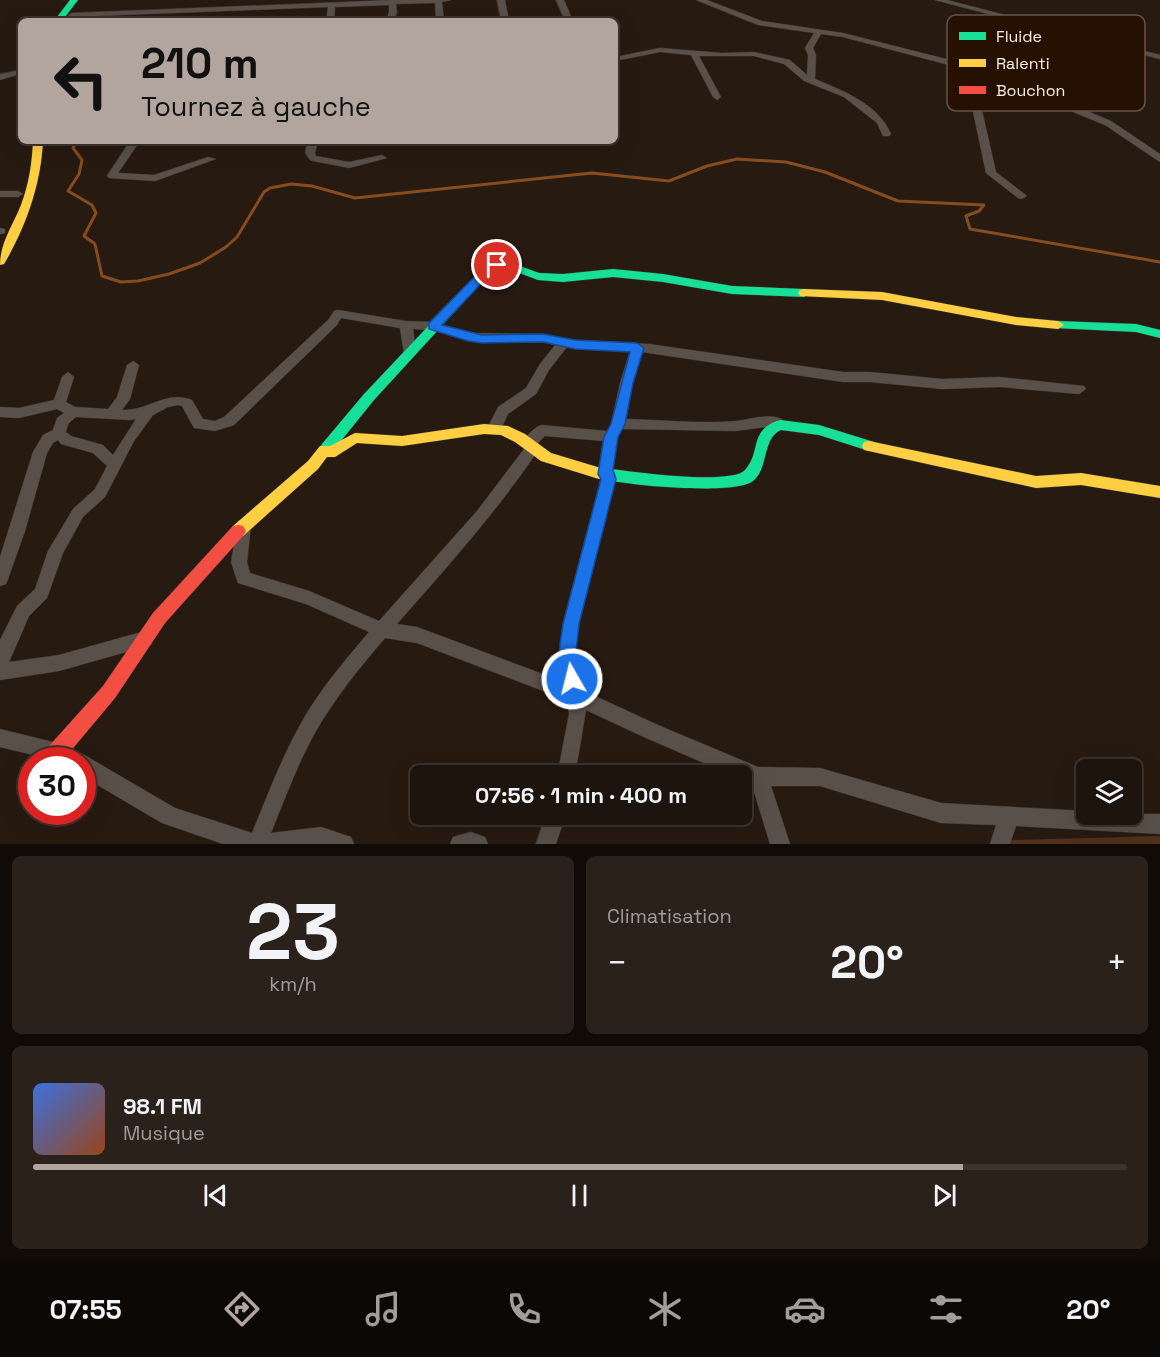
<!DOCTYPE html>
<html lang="fr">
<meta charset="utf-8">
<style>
body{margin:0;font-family:"Space Grotesk",sans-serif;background:#2a211b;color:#f1f3f6;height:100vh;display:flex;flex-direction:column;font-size:22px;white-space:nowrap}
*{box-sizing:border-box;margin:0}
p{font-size:20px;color:#a09e9d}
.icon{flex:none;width:33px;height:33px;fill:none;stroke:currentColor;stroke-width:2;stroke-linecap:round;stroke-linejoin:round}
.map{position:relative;height:844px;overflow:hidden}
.panel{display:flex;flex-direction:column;gap:12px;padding:12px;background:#100b07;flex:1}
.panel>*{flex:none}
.hud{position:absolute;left:18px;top:18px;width:600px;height:126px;border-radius:9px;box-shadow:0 6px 24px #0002,0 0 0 2px #3b332e;background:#b2a59d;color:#111;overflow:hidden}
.fabs{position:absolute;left:1076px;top:759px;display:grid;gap:12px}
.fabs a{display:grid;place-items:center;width:66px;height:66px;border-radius:9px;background:#1d140d;box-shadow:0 6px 24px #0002,0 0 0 2px #3b332e;font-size:30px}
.speed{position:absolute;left:18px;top:747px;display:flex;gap:12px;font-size:30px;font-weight:700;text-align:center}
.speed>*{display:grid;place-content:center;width:78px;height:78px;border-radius:50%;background:#1d140d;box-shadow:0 6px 24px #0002,0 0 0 2px #3b332e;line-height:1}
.speed .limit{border:9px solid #d22;background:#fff;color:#111}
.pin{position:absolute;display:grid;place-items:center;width:51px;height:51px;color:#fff;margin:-26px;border:3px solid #fff;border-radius:50%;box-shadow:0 2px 6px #0007}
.me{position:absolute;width:66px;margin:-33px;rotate:352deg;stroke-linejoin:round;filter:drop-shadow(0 0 4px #0008)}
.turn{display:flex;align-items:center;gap:21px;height:126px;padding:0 24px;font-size:27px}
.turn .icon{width:78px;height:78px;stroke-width:2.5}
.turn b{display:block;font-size:42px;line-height:51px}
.big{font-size:45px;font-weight:600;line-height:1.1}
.panel .card{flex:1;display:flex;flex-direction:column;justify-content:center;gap:9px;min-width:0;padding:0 21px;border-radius:9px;background:#2a211b}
.panel .dial{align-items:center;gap:0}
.dial b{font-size:78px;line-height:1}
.song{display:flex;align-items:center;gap:18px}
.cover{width:72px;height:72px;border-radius:9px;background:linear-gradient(135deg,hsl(220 70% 55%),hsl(20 70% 35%))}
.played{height:6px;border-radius:3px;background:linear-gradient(90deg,#b2a59d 85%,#3b332e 85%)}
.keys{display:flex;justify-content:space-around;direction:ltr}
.heat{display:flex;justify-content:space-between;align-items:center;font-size:33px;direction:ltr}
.panel .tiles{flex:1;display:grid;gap:12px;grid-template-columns:1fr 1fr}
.card:last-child{grid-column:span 2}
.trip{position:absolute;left:410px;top:765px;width:342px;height:60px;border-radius:9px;background:#1d140d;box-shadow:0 6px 24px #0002,0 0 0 2px #3b332e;font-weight:600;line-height:60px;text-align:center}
.tab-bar{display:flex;height:96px;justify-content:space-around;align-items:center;background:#0c0805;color:#a09e9d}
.tab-bar .icon{width:42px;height:42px}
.tab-bar .selected{color:#b2a59d}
.tab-bar b{font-size:27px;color:#f1f3f6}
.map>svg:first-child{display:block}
</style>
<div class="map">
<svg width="1160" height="844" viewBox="0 0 1160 844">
<rect width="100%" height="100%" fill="#271a11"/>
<path fill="#51301b" d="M1160 836V844H1010L1012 840Z"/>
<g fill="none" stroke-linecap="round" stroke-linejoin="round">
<path stroke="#864c20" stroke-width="3" d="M77 141 73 148 82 160 79 174 68 191 92 205 96 213 84 236 95 244 102 276 121 282 138 281 169 274 200 263 226 247 237 237 264 192 270 188 291 184 312 186 355 198 592 173 669 181 707 166 737 159 786 162 825 172 898 201 984 205 979 211 966 216 970 229 1160 262"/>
<g stroke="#3e352f" stroke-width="1">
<g id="street">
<path d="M393 0H451L442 2 444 21H436L435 3 396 4 397 12 394 21H386L389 12V5L335 7 334 21H326L328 7 72 17 68 15 72 13Z"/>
<path d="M497 0H505L509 21H501Z"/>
<path d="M556 0H564L573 21H565Z"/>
<path d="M696 0H707L762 21 843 33 990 70 1111 121 1160 154V162L1105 125 973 71 996 172 1027 196 1022 199 1018 198 986 173 964 69 843 37 821 34 813 48 816 55 815 79C844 91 878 104 891 134L889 136H883L877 123 844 97 804 81 784 64 754 56H699L721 97 717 100 713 97 691 55 660 52 615 61V57L660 48 722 53 754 52 790 60 807 75 808 55 805 48 814 33 758 25Z"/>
<path d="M935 0H947L1160 55V59Z"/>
<path d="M21 70V74L0 80V74Z"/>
<path d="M130 141H140L118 173 154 175 208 157 216 159 155 181 109 178 107 176Z"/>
<path d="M308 141H318L315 153 316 156 349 162 382 155 387 158 349 168 313 161 310 160 305 153Z"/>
<path d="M0 191H18L23 194 18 197H0Z"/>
<path d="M0 228 5 229V233L0 234Z"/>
<path d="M338 310 406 321 434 322 469 333 543 334 575 340 649 344 843 372H870L942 379 1000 377 1084 386 1086 389 1079 394 1000 387 942 389 870 382H843L642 352 632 383 626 419C662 420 701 424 737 421 750 419 778 411 786 423L779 428 766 427 735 431 622 429 618 437 613 470 616 474 579 624 575 652 582 690 658 725 758 767 820 768 941 803 1086 811V814H1160V834L1016 826 1010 844H990L996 825 941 823 820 786H771L790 844H770L751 782 741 778V776H734L646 738 586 710 575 776H557L569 714 567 700 417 643 385 638C360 667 335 698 316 731 298 763 285 798 271 833L321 827 351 837 354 844H223L162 823 82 776V760H54L0 747V729L57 743 81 753 175 808 252 833C268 794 283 754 304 718 322 687 346 659 369 632L306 604 238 583 231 562 238 521 243 519 248 521 251 525 247 562 250 573 309 591 379 621 477 511 524 449 521 445C525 437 534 427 542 425L607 431 611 424 620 383 630 351 567 347 549 370 536 394 508 414 499 433H489L487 429 498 407 526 388 540 364 555 345 543 342 468 341 433 330 413 329 416 354 410 358 404 354 400 328 341 318 337 325 234 425 215 431 194 428 182 406 178 405 168 407 153 415 134 441 105 497 83 517 63 553 47 598 29 616 9 662 59 655 145 631 151 633 153 639 151 645 59 671 0 680V640L17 606 35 589 48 551 73 509 95 489 107 466 93 453 61 444 58 440 53 443 47 453 25 531 8 579 6 584 0 586V557L33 452 43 435 53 430 57 418 64 413 57 409 19 418 0 417V407L19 408 54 400 62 377 68 372 74 377 66 402 75 407 108 409 117 397 127 365 133 361 139 365 130 399 122 410C149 411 165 390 192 400L203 419 215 421 224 417 329 319 334 311ZM76 417 129 420 136 419 113 455 103 445 71 436 66 432 68 424ZM545 436 603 441 598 474 601 478 563 624 559 652 564 682 417 627 397 624C446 568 495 514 537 452L539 448 537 444Z"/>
<path d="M546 814H566L556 844H536Z"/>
<path d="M471 832 485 837 488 844H450L453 837Z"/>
</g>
</g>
<g stroke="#3e352f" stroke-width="1">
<g id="fast">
<path d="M70 0H78L62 21H54Z"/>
<path d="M497 262 520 266 539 273 563 274 613 269 663 274 732 286 804 289 810 293 804 297 732 294 663 282 613 277 563 282 538 280 514 271 494 269 374 400 332 452H322L320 448 322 444 364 394 486 265Z"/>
<path d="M1058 321 1136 324 1160 330V338L1136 332 1054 328 1052 325 1054 322Z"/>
<path d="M780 420 819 425 874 442 876 446 874 450 869 451 819 435 781 430C762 438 769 468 753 481 734 496 619 485 594 477L592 473 594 469 599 467C623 471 731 486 745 470 762 451 748 430 780 420Z"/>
</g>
</g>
<g stroke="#3e352f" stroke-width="1">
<g id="slow">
<path d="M33 141H43C41 184 26 227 4 264L0 265C0 243 13 225 21 205 29 184 32 163 33 141Z"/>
<path d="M804 289 882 292 1016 317 1058 321 1064 325 1058 329 1016 325 882 300 800 296 798 293 800 290Z"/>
<path d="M484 424 508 426 525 434 551 453 604 469 606 473 604 477 599 479 541 461 515 442 501 435 484 434 402 446 357 443 335 457H327L318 469 243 536 238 537 233 536 230 531 233 526 308 461 320 446H330L355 433 402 436Z"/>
<path d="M869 441 1036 476 1081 473 1160 486V498L1081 485 1036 488 864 450 862 446 864 442Z"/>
</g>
</g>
<g stroke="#3e352f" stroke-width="1">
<g id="jam">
<path d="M21 84V120L17 117V87Z"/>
<path d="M238 525 243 526 246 531 243 536 165 623 115 698 64 759 59 760 50 759 48 752 50 745 103 686 153 613 233 526Z"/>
</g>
</g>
<use href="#street" fill="#595049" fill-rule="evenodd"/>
<use href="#fast" fill="#16e098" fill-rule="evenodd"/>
<use href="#slow" fill="#ffcf43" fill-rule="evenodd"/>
<use href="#jam" fill="#f24e42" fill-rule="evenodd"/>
</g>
<path fill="#1a73e8" stroke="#114b97" stroke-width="1.5" d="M497 261 502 265 494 270 442 325 482 335 543 334 575 340 637 343 644 348 633 383 625 424 618 437 613 470 616 479 579 624 576 652 581 679 578 685 572 687 566 685 559 652 563 624 601 479 598 474 604 437 611 424 630 352 575 349 543 342 482 343 468 341 429 329V323L486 265Z"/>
<rect x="947" y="15" width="198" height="96" rx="9" fill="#251002" stroke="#665347" stroke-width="1.5"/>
<rect x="959" y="32" width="27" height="8" fill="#16e098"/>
<rect x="959" y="59" width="27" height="8" fill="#ffcf43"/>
<rect x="959" y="86" width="27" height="8" fill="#f24e42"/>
<g font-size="16" fill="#fdf0e8">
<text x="996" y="42">Fluide</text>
<text x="996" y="69">Ralenti</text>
<text x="996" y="96">Bouchon</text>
</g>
</svg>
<div class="fabs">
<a><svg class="icon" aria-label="layers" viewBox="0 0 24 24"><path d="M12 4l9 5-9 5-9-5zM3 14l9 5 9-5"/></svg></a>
</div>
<div class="speed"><div class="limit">30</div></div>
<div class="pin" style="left:497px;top:265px;background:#d93025"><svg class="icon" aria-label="arrive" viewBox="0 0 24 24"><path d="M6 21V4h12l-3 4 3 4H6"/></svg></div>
<svg class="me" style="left:572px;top:679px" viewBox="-20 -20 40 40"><circle r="17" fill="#1a73e8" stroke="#fff" stroke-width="3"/><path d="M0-11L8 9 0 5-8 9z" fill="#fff"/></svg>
<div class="trip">07:56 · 1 min · 400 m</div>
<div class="hud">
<div class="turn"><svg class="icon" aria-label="left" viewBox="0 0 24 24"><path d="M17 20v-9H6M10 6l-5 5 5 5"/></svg><div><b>210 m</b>Tournez à gauche</div></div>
</div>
</div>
<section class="panel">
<div class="tiles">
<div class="card dial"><b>23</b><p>km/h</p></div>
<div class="card"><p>Climatisation</p>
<div class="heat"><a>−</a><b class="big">20°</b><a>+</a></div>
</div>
<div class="card">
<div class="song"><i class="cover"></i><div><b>98.1 FM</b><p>Musique</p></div></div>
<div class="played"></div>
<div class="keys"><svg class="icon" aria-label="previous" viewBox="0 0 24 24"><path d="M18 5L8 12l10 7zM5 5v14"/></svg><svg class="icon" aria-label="pause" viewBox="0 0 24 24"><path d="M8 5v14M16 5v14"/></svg><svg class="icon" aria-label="next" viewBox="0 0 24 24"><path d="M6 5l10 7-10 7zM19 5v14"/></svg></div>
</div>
</div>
</section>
<nav class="tab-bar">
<b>07:55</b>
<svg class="icon selected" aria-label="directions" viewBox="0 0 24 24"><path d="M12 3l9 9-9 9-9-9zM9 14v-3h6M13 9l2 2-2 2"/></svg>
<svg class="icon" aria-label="music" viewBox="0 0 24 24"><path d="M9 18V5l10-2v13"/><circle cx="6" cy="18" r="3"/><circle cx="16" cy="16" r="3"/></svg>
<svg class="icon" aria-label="phone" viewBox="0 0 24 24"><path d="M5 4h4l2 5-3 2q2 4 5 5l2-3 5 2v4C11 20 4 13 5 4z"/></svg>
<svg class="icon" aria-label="climate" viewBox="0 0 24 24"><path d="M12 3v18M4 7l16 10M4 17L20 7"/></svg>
<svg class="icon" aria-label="car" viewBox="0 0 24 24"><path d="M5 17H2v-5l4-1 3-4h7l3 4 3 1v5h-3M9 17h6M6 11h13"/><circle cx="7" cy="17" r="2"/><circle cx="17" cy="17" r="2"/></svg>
<svg class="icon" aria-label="filters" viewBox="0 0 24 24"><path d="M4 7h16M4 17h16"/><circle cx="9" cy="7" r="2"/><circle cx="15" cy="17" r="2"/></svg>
<b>20°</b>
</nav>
